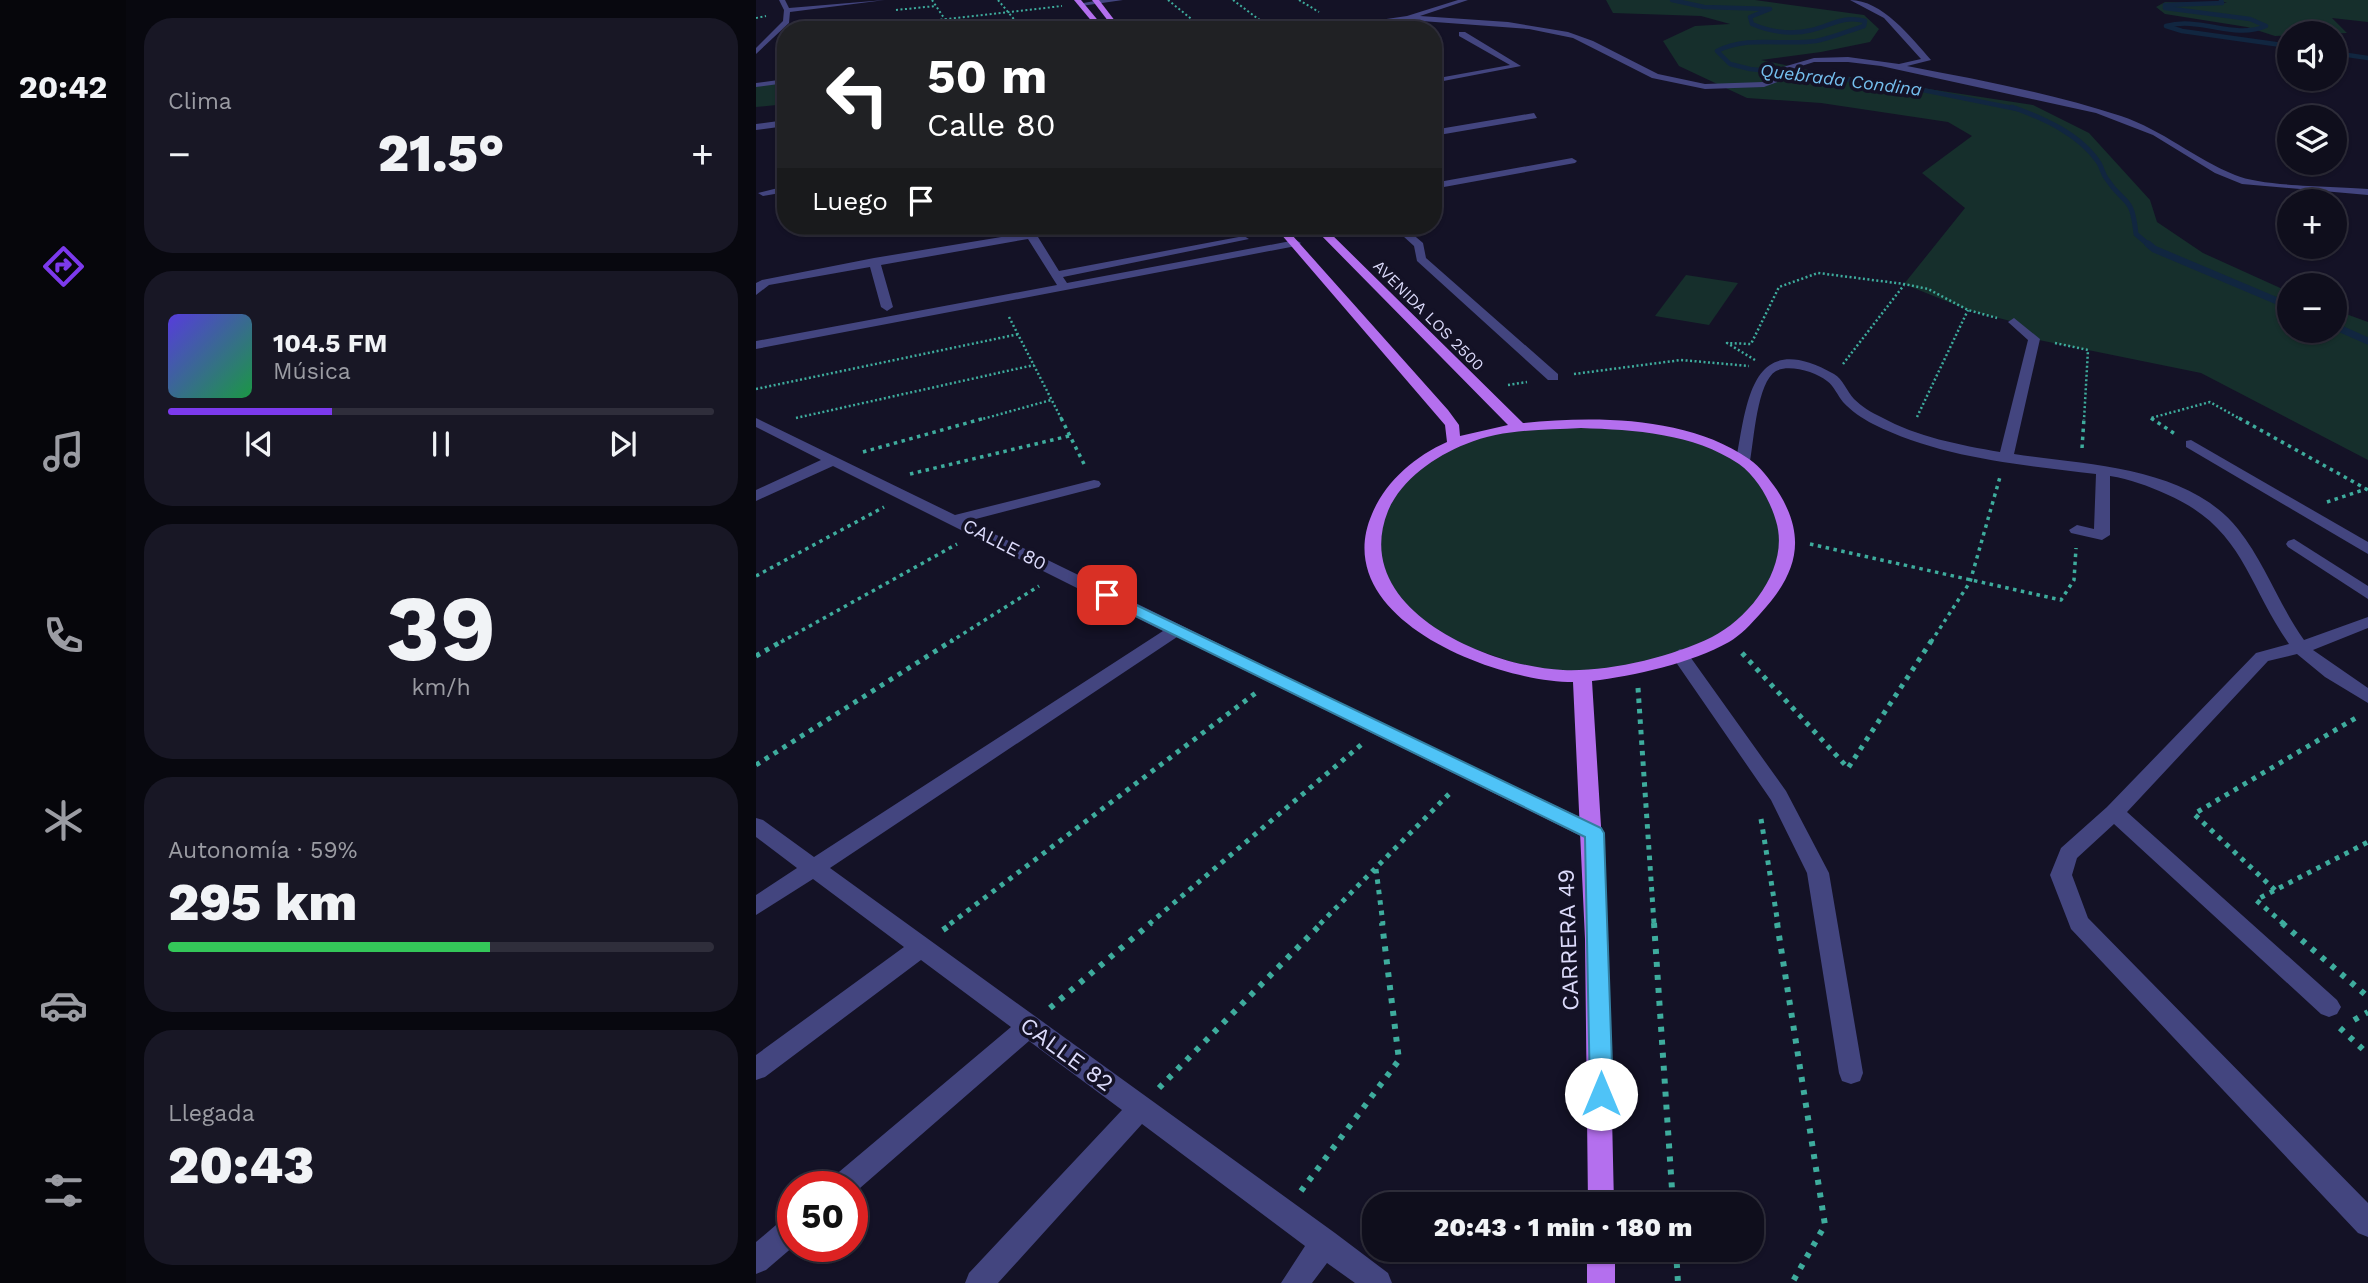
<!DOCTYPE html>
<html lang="es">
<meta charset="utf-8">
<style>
body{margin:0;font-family:"Work Sans",sans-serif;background:#181725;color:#f1f3f6;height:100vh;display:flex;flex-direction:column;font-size:26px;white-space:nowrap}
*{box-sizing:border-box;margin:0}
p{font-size:23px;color:#9b9ca3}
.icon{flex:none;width:38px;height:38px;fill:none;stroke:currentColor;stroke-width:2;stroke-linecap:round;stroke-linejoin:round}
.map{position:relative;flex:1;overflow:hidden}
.panel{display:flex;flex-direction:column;gap:18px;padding:18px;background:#08080f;width:630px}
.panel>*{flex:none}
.hud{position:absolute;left:21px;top:21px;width:665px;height:214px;border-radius:28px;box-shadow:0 2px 5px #0004,0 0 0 2px #2f2e3b;background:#202124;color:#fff;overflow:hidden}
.tools{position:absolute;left:1521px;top:21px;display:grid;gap:14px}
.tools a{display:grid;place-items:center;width:70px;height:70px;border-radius:50%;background:#0f0e1c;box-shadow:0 2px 5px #0004,0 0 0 2px #2f2e3b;font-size:35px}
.speed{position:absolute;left:21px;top:1171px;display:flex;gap:14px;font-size:35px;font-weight:700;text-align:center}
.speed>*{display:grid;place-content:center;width:91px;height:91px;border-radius:50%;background:#0f0e1c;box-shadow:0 2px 5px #0004,0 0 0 2px #2f2e3b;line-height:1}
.speed .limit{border:10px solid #d22;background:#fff;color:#111}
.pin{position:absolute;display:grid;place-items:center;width:60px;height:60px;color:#fff;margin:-30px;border-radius:14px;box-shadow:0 4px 10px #0006}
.me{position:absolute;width:77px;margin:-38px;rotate:0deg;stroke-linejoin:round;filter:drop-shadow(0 0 5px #0008)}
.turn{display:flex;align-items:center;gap:24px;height:147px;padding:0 35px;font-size:32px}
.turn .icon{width:91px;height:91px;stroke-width:2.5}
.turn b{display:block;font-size:49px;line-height:60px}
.then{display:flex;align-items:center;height:66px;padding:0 35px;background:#0003;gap:14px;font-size:26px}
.big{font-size:52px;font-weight:800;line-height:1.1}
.panel .card{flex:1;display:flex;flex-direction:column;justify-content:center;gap:10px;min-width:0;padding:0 24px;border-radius:28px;background:#181725}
.panel .dial{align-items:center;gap:0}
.dial b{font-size:91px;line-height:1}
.song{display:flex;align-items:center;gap:21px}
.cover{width:84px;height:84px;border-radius:10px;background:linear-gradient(135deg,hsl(250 70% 55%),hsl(140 70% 35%))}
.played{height:7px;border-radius:4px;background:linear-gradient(90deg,#7c3aed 30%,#2f2e3b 30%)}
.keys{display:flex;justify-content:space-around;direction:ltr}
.heat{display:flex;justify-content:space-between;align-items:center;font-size:38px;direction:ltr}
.charge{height:10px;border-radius:5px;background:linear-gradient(90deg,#34c759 59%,#2f2e3b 0)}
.trip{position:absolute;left:606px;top:1192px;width:402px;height:70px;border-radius:28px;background:#0f0e1c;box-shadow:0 2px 5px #0004,0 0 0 2px #2f2e3b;font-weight:800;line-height:70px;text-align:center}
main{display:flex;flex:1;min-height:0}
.tabs{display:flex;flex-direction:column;width:126px;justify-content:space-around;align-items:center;background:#06060b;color:#9b9ca3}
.tabs .icon{width:49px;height:49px}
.tabs .on{color:#7c3aed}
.tabs b{font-size:32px;color:#f1f3f6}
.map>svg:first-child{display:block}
</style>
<main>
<nav class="tabs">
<b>20:42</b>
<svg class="icon on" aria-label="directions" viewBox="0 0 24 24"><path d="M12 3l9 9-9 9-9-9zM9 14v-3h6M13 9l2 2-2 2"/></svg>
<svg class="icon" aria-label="music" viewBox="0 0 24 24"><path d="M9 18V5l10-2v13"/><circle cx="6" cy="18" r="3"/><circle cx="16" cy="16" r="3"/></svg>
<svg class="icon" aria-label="phone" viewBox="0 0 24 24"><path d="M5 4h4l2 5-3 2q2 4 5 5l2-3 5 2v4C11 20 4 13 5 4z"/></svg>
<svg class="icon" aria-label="climate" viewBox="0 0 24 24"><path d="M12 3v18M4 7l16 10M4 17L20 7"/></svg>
<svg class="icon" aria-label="car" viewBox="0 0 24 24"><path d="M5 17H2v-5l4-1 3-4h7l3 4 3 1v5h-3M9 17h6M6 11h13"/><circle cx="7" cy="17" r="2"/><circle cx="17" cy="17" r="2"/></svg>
<svg class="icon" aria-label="filters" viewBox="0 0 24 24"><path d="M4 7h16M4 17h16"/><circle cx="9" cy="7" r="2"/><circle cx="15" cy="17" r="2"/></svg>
</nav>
<section class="panel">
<div class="card"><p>Clima</p>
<div class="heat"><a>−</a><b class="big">21.5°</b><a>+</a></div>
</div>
<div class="card">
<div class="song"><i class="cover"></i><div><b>104.5 FM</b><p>Música</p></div></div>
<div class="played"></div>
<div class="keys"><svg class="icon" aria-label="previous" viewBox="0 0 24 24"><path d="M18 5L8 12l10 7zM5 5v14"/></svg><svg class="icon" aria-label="pause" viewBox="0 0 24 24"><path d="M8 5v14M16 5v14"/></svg><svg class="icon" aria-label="next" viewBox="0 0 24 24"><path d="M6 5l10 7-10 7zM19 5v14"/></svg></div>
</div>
<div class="card dial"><b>39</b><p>km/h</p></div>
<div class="card"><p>Autonomía · 59%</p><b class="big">295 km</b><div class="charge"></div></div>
<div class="card"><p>Llegada</p><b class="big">20:43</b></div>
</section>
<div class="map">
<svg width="1612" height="1283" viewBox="0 0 1612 1283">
<rect width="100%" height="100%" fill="#141226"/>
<g fill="#162f2c">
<path d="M850 0H999L1108 15 1123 29 1114 42 1065 52 1005 60 1062 72 1277 105 1333 133 1394 200 1401 222 1447 253 1533 292V331H1578L1579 310 1612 322V460L1445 373 1278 339 1258 322 1212 310 1148 284 1209 208 1166 173 1216 136 1192 122 1065 103 991 98 923 66 907 41 939 26 974 24 945 16 857 13Z"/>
<path d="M1462 0H1612V22L1576 18 1591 33 1519 36 1491 27 1409 14 1400 7 1409 2 1471 3Z"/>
<path d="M30 82V104L0 107V85Z"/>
<path d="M930 275 982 283 953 325 899 316Z"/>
<path d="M825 424 910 431 987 461 1029 515 1027 574 970 636 865 671 793 675 687 638 640 603 615 543 637 489 690 447 763 427Z"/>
</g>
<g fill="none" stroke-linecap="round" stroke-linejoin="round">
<g stroke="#112640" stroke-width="4.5">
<path d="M916 0 948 7 1014 9 994 17 996 24C1015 32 1036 35 1056 30 1076 25 1088 15 1109 21L1108 26C1092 31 1076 38 1060 41 1026 46 993 35 961 51L974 64 994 69 1147 86 1261 109"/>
<path d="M1465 0 1466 3 1409 5V8L1494 19 1510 26C1477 40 1444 16 1410 26L1426 31 1533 46"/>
<path d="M1578 53 1612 58"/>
</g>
<path stroke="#112640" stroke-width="5" d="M1256 107C1287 118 1324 134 1343 163 1346 168 1347 174 1350 178 1368 206 1376 193 1380 234L1394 246"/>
<g stroke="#112640" stroke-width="7">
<path d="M1392 244 1398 249 1533 306"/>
<path d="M1578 326 1612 341"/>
</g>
<g stroke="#3eac9d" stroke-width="2" stroke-dasharray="2 2.5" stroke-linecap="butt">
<path d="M176 0 196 30"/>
<path d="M242 0 267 30"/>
<path d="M412 0 449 30"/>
<path d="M477 0 517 30"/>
<path d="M543 0 563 12"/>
<path d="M140 10 180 6"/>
<path d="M0 18 10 16"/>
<path d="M95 30 306 6"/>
</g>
<g stroke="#3eac9d" stroke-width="2.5" stroke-dasharray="2 2.5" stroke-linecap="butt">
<path d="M253 317 306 420"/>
<path d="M1299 343 1332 350 1328 420"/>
<path d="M999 360 971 343 995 344 1023 287 1062 273 1148 284 1172 289 1212 310 1241 318"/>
<path d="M1087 364 1148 285"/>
<path d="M818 374 925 360 993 366"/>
<path d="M752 385 771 382"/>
<path d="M0 389 263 334"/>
<path d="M1161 417 1212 310"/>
<path d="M40 418 278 365"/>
<path d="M223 420 295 400"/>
<path d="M1398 420 1395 418 1454 402 1486 420"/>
</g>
<g stroke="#3eac9d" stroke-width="3.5" stroke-dasharray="3.5 4.5" stroke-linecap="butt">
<path d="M305 418 330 468"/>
<path d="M1395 418 1419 434"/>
<path d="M1483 418 1612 490"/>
<path d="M1326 448 1328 418"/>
<path d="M107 452 229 418"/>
<path d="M154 474 313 436"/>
<path d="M1571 502 1610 489"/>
<path d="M1054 544 1305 600 1318 580 1320 548"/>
<path d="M0 576 128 507"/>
<path d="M25 642 201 544"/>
<path d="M194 642 283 586"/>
<path d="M1175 642 1214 582 1244 477"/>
</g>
<g stroke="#3eac9d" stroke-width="5" stroke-dasharray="4.5 6" stroke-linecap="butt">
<path d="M986 653 1092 768 1176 640"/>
<path d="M0 656 28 640"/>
<path d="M882 688 898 924"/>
<path d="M0 765 197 640"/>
<path d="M1005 819 1022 924"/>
<path d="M620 869 627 924"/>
<path d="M1519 890 1438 814 1603 716"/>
<path d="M194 924 501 692"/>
<path d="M393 924 606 744"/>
<path d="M564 924 697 790"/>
<path d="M1528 924 1500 900 1612 842"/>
</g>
<g stroke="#3eac9d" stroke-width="6" stroke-dasharray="5 8" stroke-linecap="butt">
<path d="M898 923 917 1204"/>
<path d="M1021 923 1069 1225 1036 1283"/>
<path d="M1526 923 1612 997"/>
<path d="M187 930 197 923"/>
<path d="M294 1008 395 923"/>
<path d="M1598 1020 1612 1012"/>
<path d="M1584 1028 1612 1054"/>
<path d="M403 1088 566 923"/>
<path d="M545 1191 643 1060 626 923"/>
<path d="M920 1250 922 1283"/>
</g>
<g fill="#43457f" fill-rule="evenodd">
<path d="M23 0H29L33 8 129 0 34 12 33 23 0 54V48L27 21 28 10Z"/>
<path d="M344 0H367L325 6 322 4Z"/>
<path d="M702 0H712L664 16 752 22 812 32 837 41 902 74 949 84 1007 82 1018 78 1027 67 1058 58 1092 57 1143 64 1165 59 1128 18 1094 0C1126 0 1155 37 1175 60L1151 66C1223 80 1296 93 1365 116 1407 130 1439 159 1479 175 1507 187 1578 186 1612 189V195L1486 184 1459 173 1397 135 1340 113 1125 66 1092 62H1058L1033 70 1024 81 1008 87 949 89 896 78 817 38 773 29 652 20 577 30H555L651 16Z"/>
<path d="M703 32H709L765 66 677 83V79L754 65 703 36Z"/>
<path d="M30 79V83L0 87V83Z"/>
<path d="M778 113 781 118 677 136V130Z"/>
<path d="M30 120V126L0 130V124Z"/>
<path d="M816 158 821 161 819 163 677 189V183Z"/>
<path d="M30 186V192L7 196 2 193Z"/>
<path d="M266 226H274L278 232 312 226H334L329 229 282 237 303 271 488 236 493 239 307 277 311 283 540 240 545 243 540 246 0 349V341L301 285 272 239 125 265 137 307 131 311 125 307 114 267 13 285 0 295V283L6 280 118 258 269 233Z"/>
<path d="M636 226H647L667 243 670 258 802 374V380H792L661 261 658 246Z"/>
<path d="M1258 318 1284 339 1258 454C1330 465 1432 466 1482 529 1509 563 1523 605 1548 640L1612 617V628L1557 650 1612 688V703L1569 677 1541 654 1512 661 1371 812 1581 1000 1585 1007 1581 1014 1573 1017 1565 1014 1358 824 1321 858 1316 875 1332 918 1612 1203V1237L1602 1233 1315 929 1294 875 1305 848 1351 807 1500 653 1533 644C1490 582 1487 527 1410 494 1392 486 1374 479 1354 476V535L1346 540 1315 533 1313 530 1321 525 1338 529 1340 474C1266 465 1184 458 1117 424 1107 419 1094 410 1087 402 1082 396 1078 386 1071 381 1060 372 1033 364 1020 371 1001 382 998 440 994 461L987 465 980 461C991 402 995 327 1078 374 1087 379 1091 392 1098 399 1105 406 1116 413 1125 417 1161 437 1204 445 1244 452L1272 340 1252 322Z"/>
<path d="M0 418 199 515 338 480 343 481 345 484 343 487 212 521 629 725 845 827 848 833 845 839 838 841 831 839 421 637 74 868 579 1233 632 1273 636 1283H599L571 1263 556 1283H525L549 1246 386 1124 242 1283H209L213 1273 366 1110 273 1041 96 1195V1186H73L77 1177 255 1027 165 960 9 1077 0 1080V1055L148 947 57 879 0 915V895L41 868 0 837V818L7 820 58 857 407 631 77 466 0 501V490L65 460 0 427Z"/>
<path d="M1435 440 1612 542V554L1430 447V441Z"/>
<path d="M1538 539 1612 586V599L1532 547 1530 544 1532 541Z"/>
<path d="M924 649 930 651 1030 791 1073 873 1107 1073 1104 1081 1095 1084 1086 1081 1083 1073 1051 873 1015 800 915 655Z"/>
<path d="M37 1215 38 1246 10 1270 0 1274V1242L27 1219Z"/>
</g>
<g fill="#b46fee" fill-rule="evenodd">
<path d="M318 0H325L350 30H343Z"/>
<path d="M336 0H343L366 30H359Z"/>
<path d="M518 226H528L692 410 703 425 704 436 752 425 556 226H567L767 423C839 416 931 416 993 459 1005 467 1013 479 1021 490 1052 538 1041 574 1004 614 995 624 985 635 973 642 936 663 878 676 836 681L852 939 858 1204H832L829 939 817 682C739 682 571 618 616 514 629 482 659 456 691 442L689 425ZM825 428C879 430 937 433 983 464 1001 477 1014 500 1020 521 1034 566 995 617 956 637 916 657 852 672 807 670 731 667 593 608 632 511 645 480 679 456 710 444 746 429 787 430 825 428Z"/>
<rect x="831" y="1250" width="28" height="33"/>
</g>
</g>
<path fill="#4fc3f7" stroke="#337fa1" stroke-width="2" d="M351 591 845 828 848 833 857 1094 853 1101 845 1104 837 1101 834 1094 829 837 345 599 343 595Z"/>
<g text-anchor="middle" stroke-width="7" stroke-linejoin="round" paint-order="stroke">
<g font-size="16" fill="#dcdbfb" stroke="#141226">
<text transform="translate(673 315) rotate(45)" y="6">AVENIDA LOS 2500</text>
</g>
<g font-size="18" font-style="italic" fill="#75c0ef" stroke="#141226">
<text transform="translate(1085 80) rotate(7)" y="6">Quebrada Condina</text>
</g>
<g font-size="19" fill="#dcdbfb" stroke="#141226">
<text transform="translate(249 544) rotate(27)" y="7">CALLE 80</text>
</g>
<g font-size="23" fill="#dcdbfb" stroke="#141226">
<text transform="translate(812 940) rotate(-92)" y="8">CARRERA 49</text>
<text transform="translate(311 1054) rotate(36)" y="8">CALLE 82</text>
</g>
</g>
</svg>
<div class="tools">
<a><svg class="icon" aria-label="sound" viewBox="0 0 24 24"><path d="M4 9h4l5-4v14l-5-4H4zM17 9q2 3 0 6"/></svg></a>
<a><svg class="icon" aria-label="layers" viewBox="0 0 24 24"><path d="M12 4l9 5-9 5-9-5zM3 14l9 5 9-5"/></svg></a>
<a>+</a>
<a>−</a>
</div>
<div class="speed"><div class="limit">50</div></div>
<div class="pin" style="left:351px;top:595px;background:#d93025"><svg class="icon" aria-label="arrive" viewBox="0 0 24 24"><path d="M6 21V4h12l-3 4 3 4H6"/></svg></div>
<svg class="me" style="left:845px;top:1094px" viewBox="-20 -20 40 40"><circle r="19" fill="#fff"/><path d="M0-13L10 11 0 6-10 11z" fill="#4fc3f7"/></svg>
<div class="trip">20:43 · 1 min · 180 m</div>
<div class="hud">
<div class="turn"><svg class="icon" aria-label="left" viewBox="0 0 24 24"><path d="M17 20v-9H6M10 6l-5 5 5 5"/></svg><div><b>50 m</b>Calle 80</div></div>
<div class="then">Luego<svg class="icon" aria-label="arrive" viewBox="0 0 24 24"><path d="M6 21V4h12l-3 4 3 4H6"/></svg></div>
</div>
</div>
</main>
